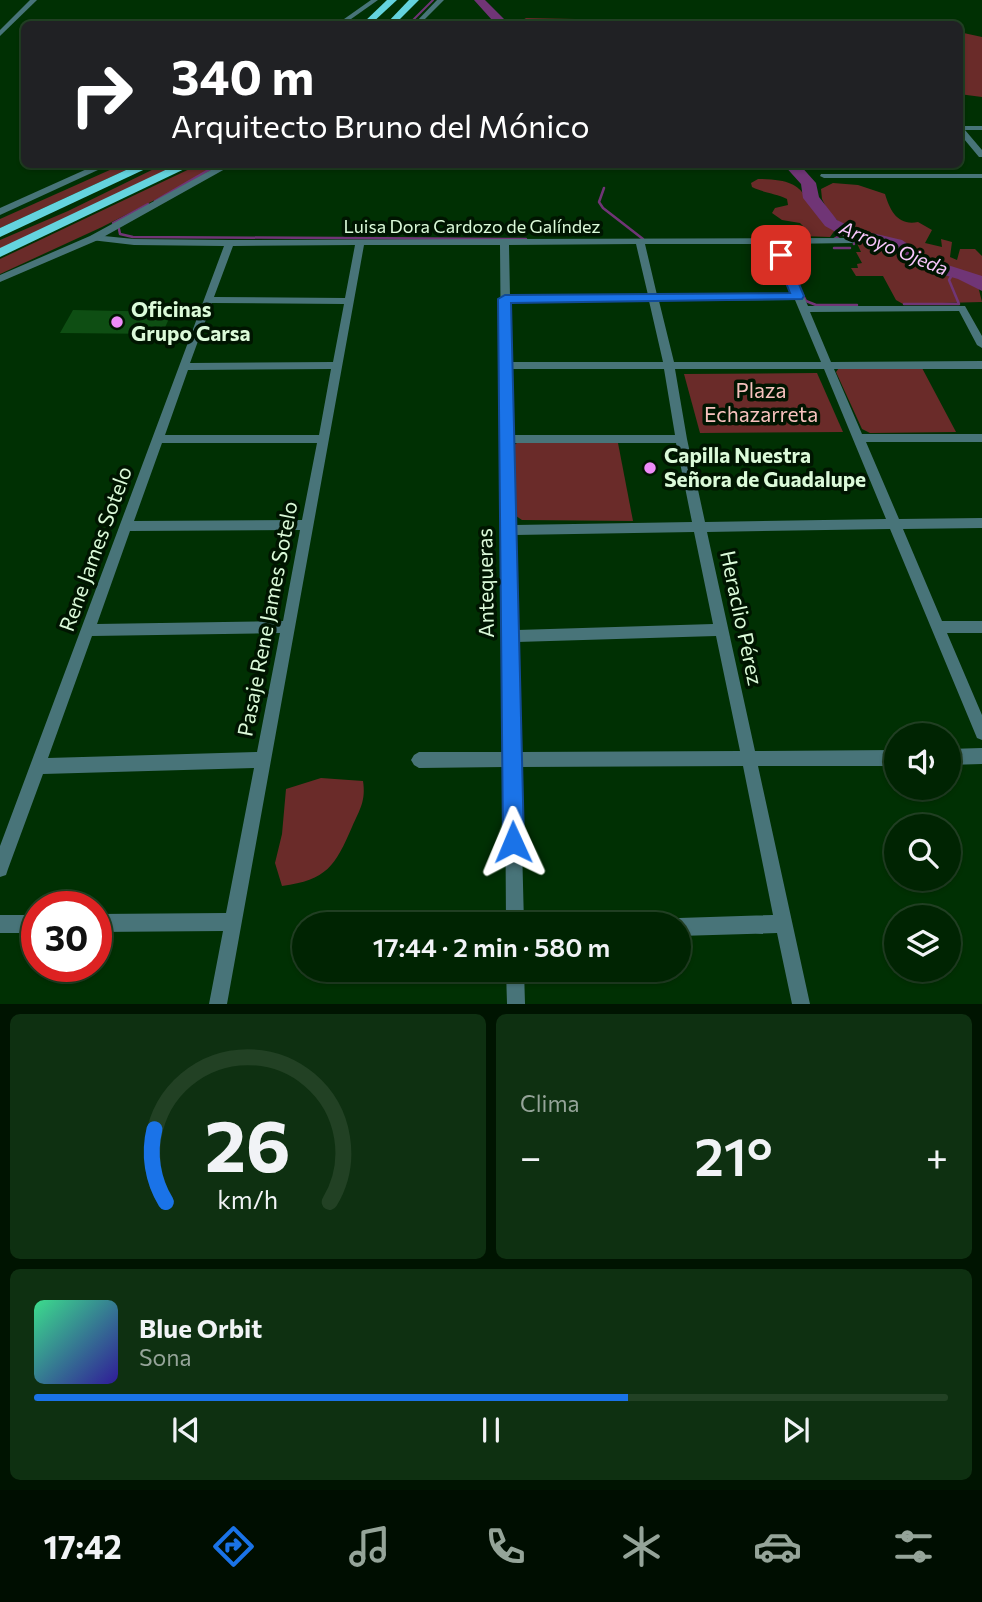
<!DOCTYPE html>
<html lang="es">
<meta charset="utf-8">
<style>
body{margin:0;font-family:Commissioner,sans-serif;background:#0e3011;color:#f1f3f6;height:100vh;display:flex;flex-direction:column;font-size:26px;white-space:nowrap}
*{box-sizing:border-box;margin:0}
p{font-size:23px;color:#95a499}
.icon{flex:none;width:38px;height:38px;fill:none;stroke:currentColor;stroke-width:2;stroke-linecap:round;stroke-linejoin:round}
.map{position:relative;height:1004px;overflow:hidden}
.sheet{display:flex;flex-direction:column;gap:10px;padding:10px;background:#001401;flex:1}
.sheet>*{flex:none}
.top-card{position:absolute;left:21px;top:21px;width:942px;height:147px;border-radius:10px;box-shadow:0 2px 5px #0004,0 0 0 2px #224124;background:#202124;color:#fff;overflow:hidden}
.controls{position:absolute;left:884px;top:723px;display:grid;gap:14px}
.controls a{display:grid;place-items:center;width:77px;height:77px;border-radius:50%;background:#002402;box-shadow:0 2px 5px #0004,0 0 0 2px #224124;font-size:35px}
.speed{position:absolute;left:21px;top:891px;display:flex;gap:14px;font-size:35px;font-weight:700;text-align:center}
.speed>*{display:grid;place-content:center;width:91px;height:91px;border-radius:50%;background:#002402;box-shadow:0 2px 5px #0004,0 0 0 2px #224124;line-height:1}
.speed .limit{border:10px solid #d22;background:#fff;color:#111}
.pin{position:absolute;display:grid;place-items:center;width:60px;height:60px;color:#fff;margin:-30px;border-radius:14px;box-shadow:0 4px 10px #0006}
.me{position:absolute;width:77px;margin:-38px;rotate:359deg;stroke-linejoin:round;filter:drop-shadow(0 0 5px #0008)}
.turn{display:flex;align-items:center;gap:24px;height:147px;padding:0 35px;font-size:32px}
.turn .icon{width:91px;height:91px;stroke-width:2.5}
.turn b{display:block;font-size:49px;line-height:60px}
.big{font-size:52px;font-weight:600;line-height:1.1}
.sheet .widget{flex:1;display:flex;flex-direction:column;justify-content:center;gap:10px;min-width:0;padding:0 24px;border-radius:10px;background:#0e3011}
.sheet .dial{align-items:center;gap:0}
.dial svg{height:182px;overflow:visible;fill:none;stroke:#224124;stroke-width:7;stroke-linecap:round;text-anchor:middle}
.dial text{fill:#f1f3f6;stroke:none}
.song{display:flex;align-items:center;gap:21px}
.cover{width:84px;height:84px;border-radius:10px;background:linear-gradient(135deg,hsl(150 70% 55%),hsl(250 70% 35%))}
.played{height:7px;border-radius:4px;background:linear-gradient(90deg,#1a73e8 65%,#224124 65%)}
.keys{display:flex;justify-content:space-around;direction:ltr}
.heat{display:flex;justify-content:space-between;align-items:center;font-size:38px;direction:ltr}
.sheet .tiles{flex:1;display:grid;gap:10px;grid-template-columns:1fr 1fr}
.widget:last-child{grid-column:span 2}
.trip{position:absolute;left:292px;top:912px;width:399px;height:70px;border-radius:35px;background:#002402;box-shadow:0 2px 5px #0004,0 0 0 2px #224124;font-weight:600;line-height:70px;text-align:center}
.tabs{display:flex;height:112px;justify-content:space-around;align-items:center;background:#000e01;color:#95a499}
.tabs .icon{width:49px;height:49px}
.tabs .current{color:#1a73e8}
.tabs b{font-size:32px;color:#f1f3f6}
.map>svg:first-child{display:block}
</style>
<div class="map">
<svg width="982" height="1004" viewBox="0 0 982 1004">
<rect width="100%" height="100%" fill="#003003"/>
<g fill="#6a2b29">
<path d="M526 18 676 21 687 24H516Z"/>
<path d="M959 32 982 37V97L959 94Z"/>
<path d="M121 165H137L0 228V219Z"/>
<path d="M162 165H181L0 250V240L68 211Z"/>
<path d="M198 165H223L102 227 0 274V259Z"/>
<path d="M758 179C817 179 796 203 835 230L830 237 801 236 794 233 803 226 800 223 782 220 772 213 775 208 788 205 787 199C775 193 764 193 752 187L751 183Z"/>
<path d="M833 183 858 185 885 194C890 211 898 226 918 222L932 230 925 243 942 247 941 239 952 242 950 257 957 260 960 249H975L982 256V283L979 279 933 265 881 236 846 229 828 211 822 199 821 189Z"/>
<path d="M854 237 876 240 897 248 921 266 977 282 982 302 903 304 896 300 883 276H856L851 268H858L857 264 862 263 856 252H861Z"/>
<path d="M839 368H922L956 432 870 433 862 429 836 372Z"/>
<path d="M817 373 843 432 700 433 684 374Z"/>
<path d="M518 442 618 443 633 521 522 520 516 516 512 447Z"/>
<path d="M321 778 363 781C366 801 360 809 352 827 335 866 327 880 282 886L275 863 282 834 286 789Z"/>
</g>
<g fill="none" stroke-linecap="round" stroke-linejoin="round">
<path stroke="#703576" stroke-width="2" d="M409 24 433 0"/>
<g stroke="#703576" stroke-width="2.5">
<path d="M604 188 599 202 603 208 643 239"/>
<path d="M155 201 219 164"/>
<path d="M113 223 148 204"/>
<path d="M119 229 120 234 133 237 526 239"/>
<path d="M852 234 854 244"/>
<path d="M834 239 841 235V229"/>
<path d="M834 248H850"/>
<path d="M791 266 785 252 787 249 810 248"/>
<path d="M792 268 796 279"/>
<path d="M802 293 806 301 816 305H857"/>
<path d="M904 304H959L949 280 954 272"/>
</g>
<g fill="#703576" fill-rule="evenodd">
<path d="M474 0H485L504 19 501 24H491L492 20Z"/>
<path d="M783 164H799L816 183 819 197 837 220 855 229 902 240 929 259 982 276V291L958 279 917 267 890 248 843 236 825 226 803 198 801 184Z"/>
</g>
</g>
<path fill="#0e4e13" d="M73 310 172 312 162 334 60 333Z"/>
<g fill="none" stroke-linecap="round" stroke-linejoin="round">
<g fill="#487479" fill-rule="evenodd">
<path d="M959 126H982V130H965L982 150V157H979L959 133Z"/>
<path d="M821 174H982V178H824L820 176Z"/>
<path d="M94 235 134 239 229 240 851 238 854 239V243L781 244 808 306H965L982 336V348L977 345 959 311 810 312 831 362 982 361V369H834L862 434H982V442H866L899 519 982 518V528L903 529 942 621H982V633H947L982 715V740L977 738 890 529 707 532 755 751 896 750V766H758L810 1004H792L777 933 679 936V924H671L673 921 679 918 773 915 743 766 520 767 524 924H506L505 767 419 768 414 765 411 760 414 755 419 752H505L501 369 499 366 501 363 500 245H364L227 1004H209L223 931 96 932V914L226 913 254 768 43 774 8 869 6 875 0 877V846L224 246 134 245 91 240V236ZM636 244 648 295 510 296 509 245ZM645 244H772L793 294 657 295ZM355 245 345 298 214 297 233 246ZM795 300 821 362H674L659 301ZM649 301 663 362H511L510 302ZM212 303 344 304 333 362 190 363ZM331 369 319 435H165L188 370ZM511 369H664L675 435H513ZM675 369H824L886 519 705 522 687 439ZM162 443H317L302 520 134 521ZM513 443H676L692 522 515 525ZM300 530 283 621 97 624 130 531ZM694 532 713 624 517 630 515 535ZM280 633 257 752 48 758 92 636ZM716 636 740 751 520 752 517 642Z"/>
<path d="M982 748V764L948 765V749Z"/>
<rect x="0" y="915" width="37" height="18"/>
<path d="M506 970H524L525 1004H507Z"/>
</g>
<g fill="#487479" fill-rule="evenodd">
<path d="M30 0H37L0 36V30Z"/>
<path d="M371 0H378L344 24H337Z"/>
<path d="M437 0H444L420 24H414Z"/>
<path d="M98 164H111L0 215V208Z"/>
<path d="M222 164H234L98 240 0 282V275L90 236Z"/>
</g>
<g fill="#64d3de" fill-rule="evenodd">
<path d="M387 0H397L371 24H362Z"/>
<path d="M409 0H419L395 24H386Z"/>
<path d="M139 164H156L0 237V228Z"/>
<path d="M178 164H195L0 257V248Z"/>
</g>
</g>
<path fill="#1a73e8" stroke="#114b97" stroke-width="2" d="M777 252 787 255 804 296 802 299 511 303 524 842 521 849 513 852 506 849 503 842 498 299 505 295 790 293 775 255Z"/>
<g fill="#ee8bf8" stroke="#001501" stroke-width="2.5">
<circle cx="117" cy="322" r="7"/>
<circle cx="650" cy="468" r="7"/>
</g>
<g text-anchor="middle" stroke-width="7" stroke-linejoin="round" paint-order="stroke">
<g font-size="18" fill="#dbfad9" stroke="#001501">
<text x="472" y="233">Luisa Dora Cardozo de Galíndez</text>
</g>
<g font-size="19" font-style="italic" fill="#fac7fe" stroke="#001501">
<text transform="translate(894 248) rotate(22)" y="7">Arroyo Ojeda</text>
</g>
<g font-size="21" font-weight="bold" fill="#dbfad9" stroke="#001501" text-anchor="start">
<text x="131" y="317">Oficinas<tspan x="131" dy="24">Grupo Carsa</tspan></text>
<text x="664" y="463">Capilla Nuestra<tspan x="664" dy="24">Señora de Guadalupe</tspan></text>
</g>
<g font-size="21" fill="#f7c2be" stroke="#001501">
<text x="761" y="398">Plaza<tspan x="761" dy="24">Echazarreta</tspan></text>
</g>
<g font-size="21" fill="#dbfad9" stroke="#001501">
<text transform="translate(96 549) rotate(-70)" y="7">Rene James Sotelo</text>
<text transform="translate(486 583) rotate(-91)" y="7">Antequeras</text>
<text transform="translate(741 618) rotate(78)" y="7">Heraclio Pérez</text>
<text transform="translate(268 619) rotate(-79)" y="7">Pasaje Rene James Sotelo</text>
</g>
</g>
</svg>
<div class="controls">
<a><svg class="icon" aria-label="sound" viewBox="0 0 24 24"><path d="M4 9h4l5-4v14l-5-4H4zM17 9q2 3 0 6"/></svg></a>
<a><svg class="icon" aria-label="search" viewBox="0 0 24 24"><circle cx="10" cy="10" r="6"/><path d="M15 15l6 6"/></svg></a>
<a><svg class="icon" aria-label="layers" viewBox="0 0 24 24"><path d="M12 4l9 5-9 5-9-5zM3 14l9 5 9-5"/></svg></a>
</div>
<div class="speed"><div class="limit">30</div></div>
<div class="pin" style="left:781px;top:255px;background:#d93025"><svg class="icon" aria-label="arrive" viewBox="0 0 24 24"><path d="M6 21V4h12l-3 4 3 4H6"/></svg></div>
<svg class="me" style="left:513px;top:842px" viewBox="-20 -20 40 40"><path d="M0-17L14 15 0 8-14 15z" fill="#1a73e8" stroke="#fff" stroke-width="4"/></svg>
<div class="trip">17:44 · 2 min · 580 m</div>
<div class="top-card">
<div class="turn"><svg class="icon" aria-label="right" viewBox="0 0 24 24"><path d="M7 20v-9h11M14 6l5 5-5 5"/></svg><div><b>340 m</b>Arquitecto Bruno del Mónico</div></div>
</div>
</div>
<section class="sheet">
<div class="tiles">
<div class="widget dial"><svg viewBox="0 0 100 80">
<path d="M14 69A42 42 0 1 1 86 69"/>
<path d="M14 69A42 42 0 0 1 9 37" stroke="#1a73e8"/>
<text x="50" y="56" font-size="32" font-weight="700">26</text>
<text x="50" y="72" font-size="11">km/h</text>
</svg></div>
<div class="widget"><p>Clima</p>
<div class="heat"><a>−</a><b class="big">21°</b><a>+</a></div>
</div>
<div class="widget">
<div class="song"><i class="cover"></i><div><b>Blue Orbit</b><p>Sona</p></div></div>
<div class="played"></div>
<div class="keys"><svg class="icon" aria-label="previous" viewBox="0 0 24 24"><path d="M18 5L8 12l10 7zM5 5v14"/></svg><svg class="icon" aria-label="pause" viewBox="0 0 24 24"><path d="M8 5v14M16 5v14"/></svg><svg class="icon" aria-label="next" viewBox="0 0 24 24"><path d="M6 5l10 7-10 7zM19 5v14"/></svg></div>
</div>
</div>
</section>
<nav class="tabs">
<b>17:42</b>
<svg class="icon current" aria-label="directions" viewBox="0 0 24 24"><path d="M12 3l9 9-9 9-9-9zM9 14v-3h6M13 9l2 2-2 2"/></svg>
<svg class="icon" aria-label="music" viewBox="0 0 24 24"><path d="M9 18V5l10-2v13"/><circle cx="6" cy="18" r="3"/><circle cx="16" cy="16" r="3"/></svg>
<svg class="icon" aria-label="phone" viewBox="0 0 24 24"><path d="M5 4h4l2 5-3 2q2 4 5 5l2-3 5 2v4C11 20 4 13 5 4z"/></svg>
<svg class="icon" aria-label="climate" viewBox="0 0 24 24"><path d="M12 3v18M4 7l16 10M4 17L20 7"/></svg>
<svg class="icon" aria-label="car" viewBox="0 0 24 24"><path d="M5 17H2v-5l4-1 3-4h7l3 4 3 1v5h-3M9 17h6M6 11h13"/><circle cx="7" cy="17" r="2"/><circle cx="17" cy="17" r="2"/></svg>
<svg class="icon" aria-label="filters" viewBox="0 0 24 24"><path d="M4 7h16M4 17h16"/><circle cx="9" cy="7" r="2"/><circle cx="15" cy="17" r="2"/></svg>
</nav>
